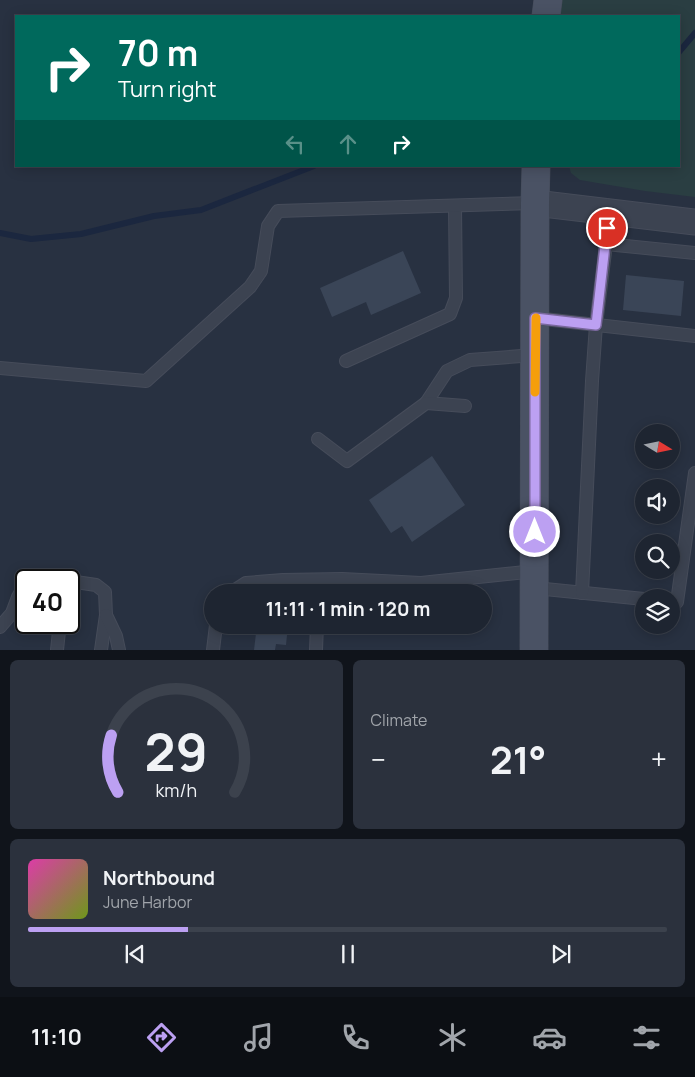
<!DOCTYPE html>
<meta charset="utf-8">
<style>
body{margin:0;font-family:Manrope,sans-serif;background:#2b313d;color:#f1f3f6;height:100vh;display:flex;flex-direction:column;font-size:19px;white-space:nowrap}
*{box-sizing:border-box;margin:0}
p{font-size:16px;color:#a1a5ab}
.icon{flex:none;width:28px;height:28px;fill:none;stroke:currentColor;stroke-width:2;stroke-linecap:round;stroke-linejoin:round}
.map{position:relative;height:650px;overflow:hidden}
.drawer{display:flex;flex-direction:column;gap:10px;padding:10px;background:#10141b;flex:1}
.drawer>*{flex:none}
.banner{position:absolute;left:15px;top:15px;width:665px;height:152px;border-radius:0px;box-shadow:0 2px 12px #0003,0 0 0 1px #3c424d;background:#00695c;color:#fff;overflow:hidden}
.needle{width:32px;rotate:100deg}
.buttons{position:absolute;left:635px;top:424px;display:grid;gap:10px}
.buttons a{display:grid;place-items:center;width:45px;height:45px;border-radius:50%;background:#1e2531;box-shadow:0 2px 12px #0003,0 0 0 1px #3c424d;font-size:25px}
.speed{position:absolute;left:15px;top:569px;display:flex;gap:10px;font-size:25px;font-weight:700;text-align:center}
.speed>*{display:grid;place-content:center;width:65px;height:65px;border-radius:50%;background:#1e2531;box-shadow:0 2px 12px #0003,0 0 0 1px #3c424d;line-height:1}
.speed .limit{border:2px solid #111;border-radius:8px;background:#fff;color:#111}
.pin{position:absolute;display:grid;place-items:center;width:42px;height:42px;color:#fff;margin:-21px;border:2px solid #fff;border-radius:50%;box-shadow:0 1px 5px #0007}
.me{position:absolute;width:55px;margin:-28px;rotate:0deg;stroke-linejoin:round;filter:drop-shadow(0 0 4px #0008)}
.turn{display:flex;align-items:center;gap:18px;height:105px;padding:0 20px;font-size:22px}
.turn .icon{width:65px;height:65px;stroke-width:2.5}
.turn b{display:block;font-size:35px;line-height:42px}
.lanes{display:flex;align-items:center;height:48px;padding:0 20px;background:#0003;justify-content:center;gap:25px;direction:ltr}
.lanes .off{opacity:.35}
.big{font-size:38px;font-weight:700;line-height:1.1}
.drawer .tile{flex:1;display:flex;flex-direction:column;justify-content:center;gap:8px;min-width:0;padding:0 18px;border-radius:8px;background:#2b313d}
.drawer .dial{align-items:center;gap:0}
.dial svg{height:130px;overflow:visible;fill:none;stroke:#3c424d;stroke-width:7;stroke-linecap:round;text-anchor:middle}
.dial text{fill:#f1f3f6;stroke:none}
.song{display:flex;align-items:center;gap:15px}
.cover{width:60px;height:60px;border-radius:8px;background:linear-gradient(135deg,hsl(320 70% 55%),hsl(80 70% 35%))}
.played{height:5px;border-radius:2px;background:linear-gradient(90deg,#bca0f2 25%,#3c424d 25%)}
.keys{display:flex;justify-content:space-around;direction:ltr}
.heat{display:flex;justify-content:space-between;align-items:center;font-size:28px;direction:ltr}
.drawer .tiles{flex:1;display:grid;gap:10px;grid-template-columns:1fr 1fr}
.tile:last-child{grid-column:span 2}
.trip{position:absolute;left:204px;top:584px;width:288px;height:50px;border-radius:25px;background:#1e2531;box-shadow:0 2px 12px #0003,0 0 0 1px #3c424d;font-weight:700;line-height:50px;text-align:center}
.dock{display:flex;height:80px;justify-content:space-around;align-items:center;background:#0c0f14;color:#a1a5ab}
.dock .icon{width:35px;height:35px}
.dock .selected{color:#bca0f2}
.dock b{font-size:22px;color:#f1f3f6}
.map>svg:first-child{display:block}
</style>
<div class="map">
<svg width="695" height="650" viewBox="0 0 695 650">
<rect width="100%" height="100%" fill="#283141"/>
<path fill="#2a3e42" d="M558 0H695V197L645 191 580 180 571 173 569 166H679V16H558Z"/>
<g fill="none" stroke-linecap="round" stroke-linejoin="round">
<g stroke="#1b273f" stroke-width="6">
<path d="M679 52 695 33"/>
<path d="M0 233 31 239 81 234 154 216 201 210 314 166"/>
</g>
</g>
<g fill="#3a4557">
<path d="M403 251 421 293 371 315 366 302 332 317 320 288Z"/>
<path d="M626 275 684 281 681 316 623 310Z"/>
<path d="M432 456 465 505 412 542 402 526 391 533 369 500Z"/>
<path d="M257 625H288L286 645 276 644 275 650H254Z"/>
</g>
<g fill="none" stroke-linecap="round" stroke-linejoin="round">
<g stroke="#464c5a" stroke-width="14">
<g id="lane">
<path d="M609 212 606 244 695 253"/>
<path d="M535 318 695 336"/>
<path d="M346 361 450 314 456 298 455 206"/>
<path d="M0 368 146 381 250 287 261 271 268 226 278 211 535 203"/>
<path d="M426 403 447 371 470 360 535 355"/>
<path d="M318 439 347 461 426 403 465 406"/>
<path d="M34 580H54"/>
<path d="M69 581 96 585 105 592 106 615 101 650"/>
<path d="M535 588 644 599"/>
<path d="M232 592 246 583 283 580 342 579 421 583 535 571"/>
<path d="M582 593 592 381 596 325 606 244"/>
<path d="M671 602H677L695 473"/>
<path d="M106 615 116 636 119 650"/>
<path d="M0 627 12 613 18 597 26 583"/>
<path d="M57 650 60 622"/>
<path d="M213 650 216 625"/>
<path d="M316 650 317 625"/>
</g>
</g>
<g stroke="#464c5a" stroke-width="27">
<path id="street" d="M535 203 695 222"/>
</g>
<g stroke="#464c5a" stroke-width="29">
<g id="secondary">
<path d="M546 16 548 0"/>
<path d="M534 650 535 203 536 166"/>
</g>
</g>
<use href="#lane" stroke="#3c4351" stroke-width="12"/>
<use href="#street" stroke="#3c4351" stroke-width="25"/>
<use href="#secondary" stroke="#4a5264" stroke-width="28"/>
</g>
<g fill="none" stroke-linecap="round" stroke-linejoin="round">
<g stroke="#7a689d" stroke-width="12">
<path id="route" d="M535 532V318L596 325 607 228"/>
</g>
<use href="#route" stroke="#bca0f2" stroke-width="9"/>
<path stroke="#f59e0b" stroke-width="9" d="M535 392 536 318"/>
</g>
</svg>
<div class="buttons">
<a><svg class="needle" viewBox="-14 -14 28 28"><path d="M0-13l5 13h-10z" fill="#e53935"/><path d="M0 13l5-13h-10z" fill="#a1a5ab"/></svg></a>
<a><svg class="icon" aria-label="sound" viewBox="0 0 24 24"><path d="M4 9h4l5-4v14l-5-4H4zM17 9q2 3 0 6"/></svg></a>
<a><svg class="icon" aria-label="search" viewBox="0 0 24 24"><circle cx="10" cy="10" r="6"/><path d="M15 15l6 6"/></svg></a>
<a><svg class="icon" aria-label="layers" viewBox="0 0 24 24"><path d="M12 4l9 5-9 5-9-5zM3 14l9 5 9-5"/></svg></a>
</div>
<div class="speed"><div class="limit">40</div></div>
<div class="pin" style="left:607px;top:228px;background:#d93025"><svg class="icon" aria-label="arrive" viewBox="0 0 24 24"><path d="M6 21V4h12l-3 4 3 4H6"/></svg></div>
<svg class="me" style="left:535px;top:532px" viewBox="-20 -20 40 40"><circle r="17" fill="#bca0f2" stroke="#fff" stroke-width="3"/><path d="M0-11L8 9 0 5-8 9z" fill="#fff"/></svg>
<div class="trip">11:11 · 1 min · 120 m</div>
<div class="banner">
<div class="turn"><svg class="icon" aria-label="right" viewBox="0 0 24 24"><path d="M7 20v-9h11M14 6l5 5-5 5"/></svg><div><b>70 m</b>Turn right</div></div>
<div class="lanes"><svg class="icon off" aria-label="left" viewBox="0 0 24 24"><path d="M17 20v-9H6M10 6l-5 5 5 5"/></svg><svg class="icon off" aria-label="ahead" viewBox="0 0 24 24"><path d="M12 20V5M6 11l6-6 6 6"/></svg><svg class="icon" aria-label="right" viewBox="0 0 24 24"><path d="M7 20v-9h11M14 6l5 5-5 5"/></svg></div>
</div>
</div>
<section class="drawer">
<div class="tiles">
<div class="tile dial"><svg viewBox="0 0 100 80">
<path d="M14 69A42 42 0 1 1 86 69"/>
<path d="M14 69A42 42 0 0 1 10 34" stroke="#bca0f2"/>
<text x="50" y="56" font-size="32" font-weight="700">29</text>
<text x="50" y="72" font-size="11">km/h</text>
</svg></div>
<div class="tile"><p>Climate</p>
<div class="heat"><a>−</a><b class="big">21°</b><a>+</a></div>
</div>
<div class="tile">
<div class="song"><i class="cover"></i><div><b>Northbound</b><p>June Harbor</p></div></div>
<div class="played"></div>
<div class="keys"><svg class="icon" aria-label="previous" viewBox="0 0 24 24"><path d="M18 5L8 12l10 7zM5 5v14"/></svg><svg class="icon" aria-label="pause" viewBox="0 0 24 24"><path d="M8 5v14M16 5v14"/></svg><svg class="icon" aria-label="next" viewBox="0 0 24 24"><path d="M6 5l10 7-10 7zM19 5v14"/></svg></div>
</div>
</div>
</section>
<nav class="dock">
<b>11:10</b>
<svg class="icon selected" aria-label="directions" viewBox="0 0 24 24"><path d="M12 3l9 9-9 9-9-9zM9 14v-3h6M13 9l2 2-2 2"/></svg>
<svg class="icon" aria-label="music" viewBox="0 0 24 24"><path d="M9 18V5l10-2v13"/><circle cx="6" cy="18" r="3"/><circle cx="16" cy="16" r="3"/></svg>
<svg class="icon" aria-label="phone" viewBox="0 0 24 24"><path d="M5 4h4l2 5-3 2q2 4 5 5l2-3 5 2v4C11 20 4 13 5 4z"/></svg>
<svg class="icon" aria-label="climate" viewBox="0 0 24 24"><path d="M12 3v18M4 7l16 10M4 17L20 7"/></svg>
<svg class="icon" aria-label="car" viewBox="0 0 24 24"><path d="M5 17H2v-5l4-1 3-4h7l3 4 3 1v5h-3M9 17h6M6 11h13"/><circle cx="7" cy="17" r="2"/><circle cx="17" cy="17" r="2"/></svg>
<svg class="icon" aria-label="filters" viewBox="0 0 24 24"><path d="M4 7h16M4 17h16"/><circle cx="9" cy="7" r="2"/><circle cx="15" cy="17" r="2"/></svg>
</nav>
